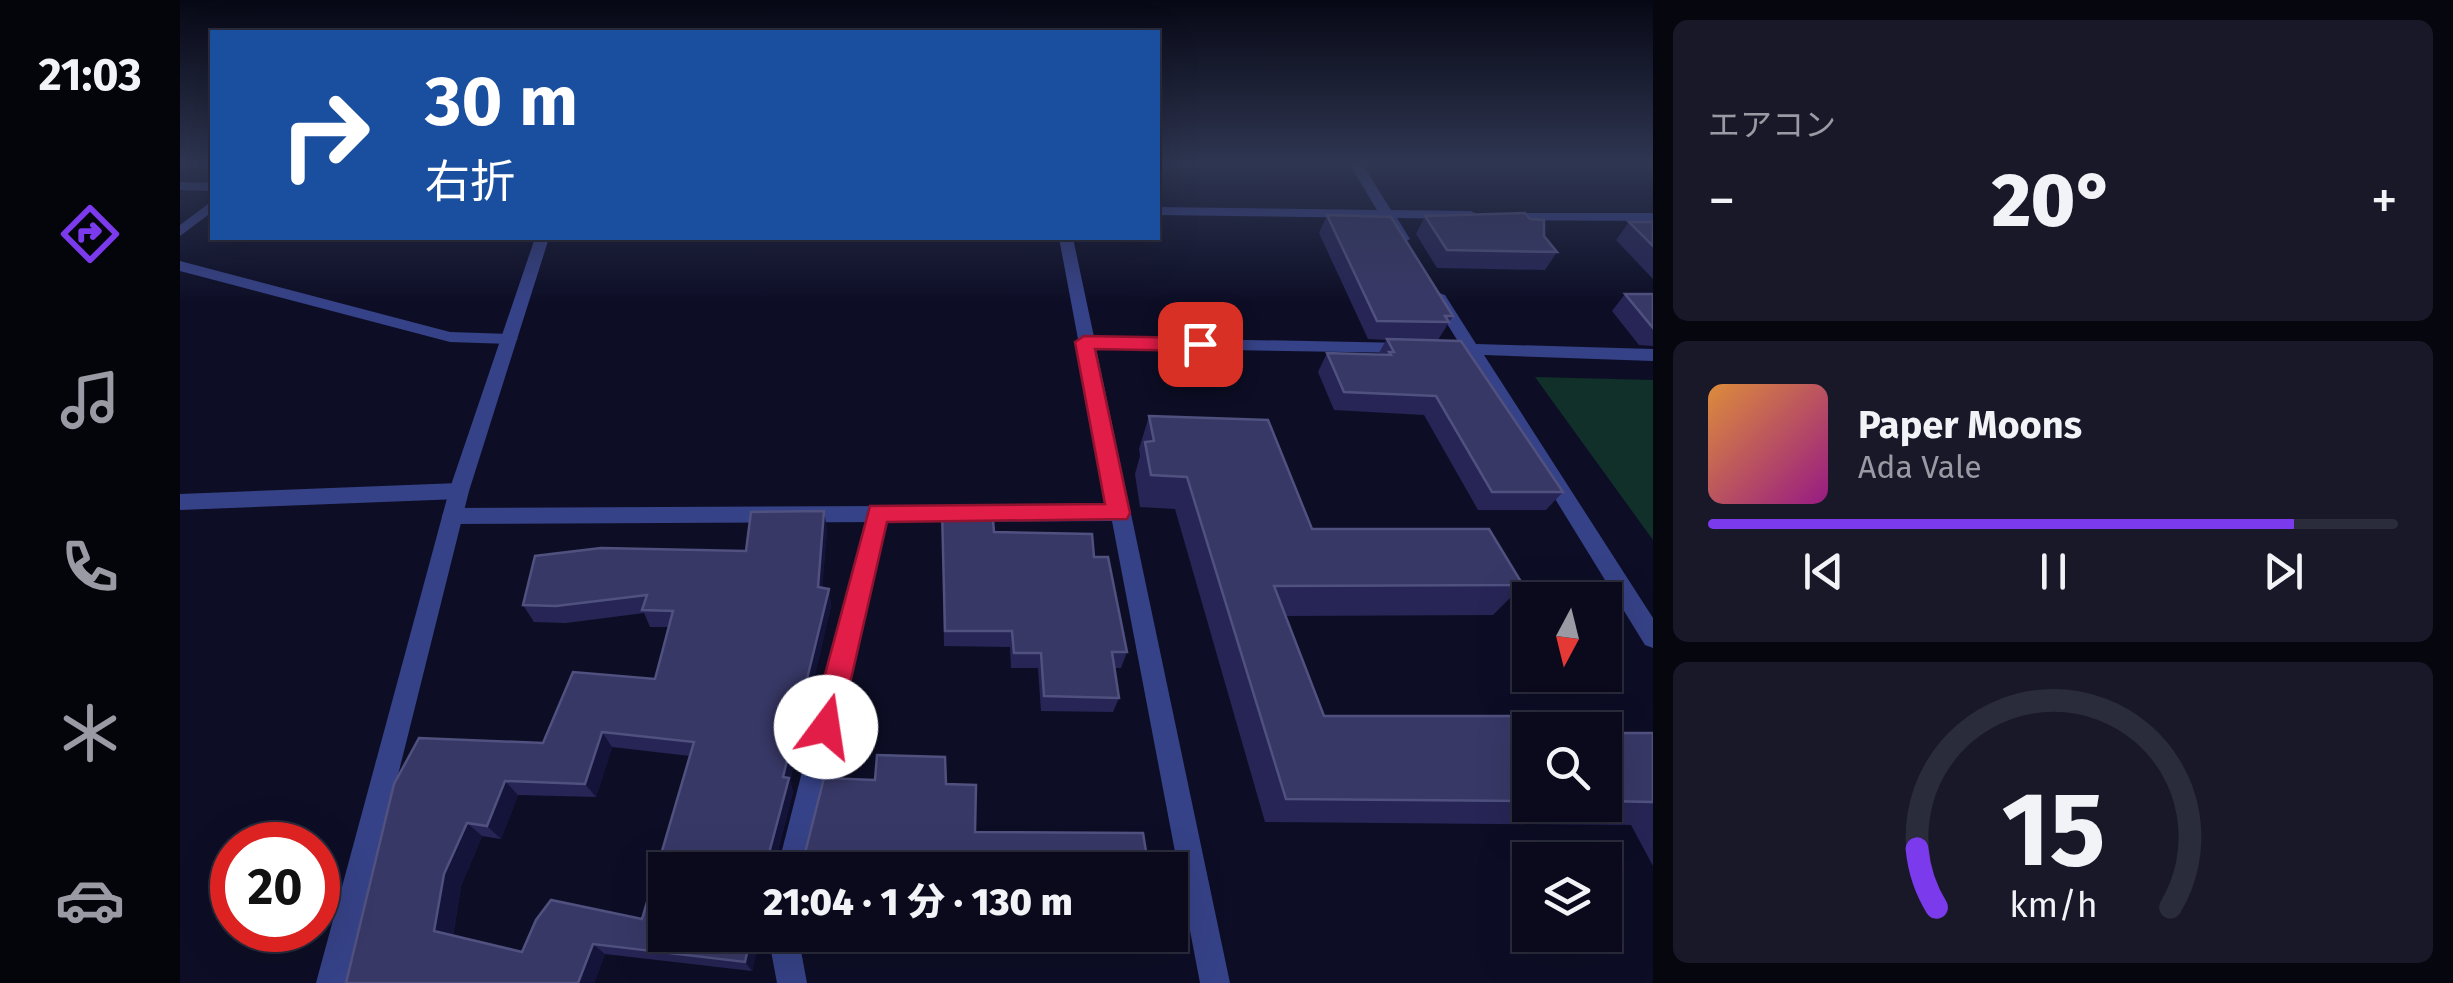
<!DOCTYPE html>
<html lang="ja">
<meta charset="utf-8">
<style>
body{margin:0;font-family:"Fira Sans","Noto Sans JP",sans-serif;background:#181829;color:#f1f3f6;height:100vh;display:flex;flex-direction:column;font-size:38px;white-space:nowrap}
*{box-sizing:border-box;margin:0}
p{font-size:32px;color:#999aa3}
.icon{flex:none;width:55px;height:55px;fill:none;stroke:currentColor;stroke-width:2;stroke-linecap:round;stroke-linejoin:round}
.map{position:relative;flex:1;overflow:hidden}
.panel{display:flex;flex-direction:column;gap:20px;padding:20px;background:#06060f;width:800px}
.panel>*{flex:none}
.hud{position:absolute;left:30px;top:30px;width:950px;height:210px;border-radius:0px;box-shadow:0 10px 40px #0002,0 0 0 2px #2a2b3b;background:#1a4fa0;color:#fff;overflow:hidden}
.needle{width:65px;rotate:187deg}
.controls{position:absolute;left:1332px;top:582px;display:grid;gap:20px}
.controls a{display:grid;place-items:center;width:110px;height:110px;border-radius:0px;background:#0a0a1c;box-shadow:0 10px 40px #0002,0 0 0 2px #2a2b3b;font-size:50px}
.speed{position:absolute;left:30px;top:822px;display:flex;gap:20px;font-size:50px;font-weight:700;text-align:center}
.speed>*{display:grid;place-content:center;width:130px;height:130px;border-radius:50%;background:#0a0a1c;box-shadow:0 10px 40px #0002,0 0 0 2px #2a2b3b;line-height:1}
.speed .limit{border:15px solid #d22;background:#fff;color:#111}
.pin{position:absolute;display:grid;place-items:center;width:85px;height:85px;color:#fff;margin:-42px;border-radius:20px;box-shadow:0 5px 15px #0006}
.me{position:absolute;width:110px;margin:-55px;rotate:14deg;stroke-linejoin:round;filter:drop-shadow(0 0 8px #0008)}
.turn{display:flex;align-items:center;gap:35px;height:210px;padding:0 50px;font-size:45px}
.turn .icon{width:130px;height:130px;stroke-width:2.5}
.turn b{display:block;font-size:70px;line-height:85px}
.big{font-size:75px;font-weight:800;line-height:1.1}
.panel .card{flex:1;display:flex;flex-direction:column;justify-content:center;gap:15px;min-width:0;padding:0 35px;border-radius:15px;background:#181829}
.panel .dial{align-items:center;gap:0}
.dial svg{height:260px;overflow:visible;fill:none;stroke:#2a2b3b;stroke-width:7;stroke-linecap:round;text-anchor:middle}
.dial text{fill:#f1f3f6;stroke:none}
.song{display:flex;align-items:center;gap:30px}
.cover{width:120px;height:120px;border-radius:15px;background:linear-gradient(135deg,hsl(30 70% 55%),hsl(310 70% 35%))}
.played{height:10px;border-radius:5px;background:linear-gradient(90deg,#7c3aed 85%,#2a2b3b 85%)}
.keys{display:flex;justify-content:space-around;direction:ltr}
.heat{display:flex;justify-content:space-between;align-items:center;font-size:55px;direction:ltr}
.trip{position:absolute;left:468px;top:852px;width:540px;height:100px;border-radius:0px;background:#0a0a1c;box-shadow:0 10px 40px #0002,0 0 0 2px #2a2b3b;font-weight:800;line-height:100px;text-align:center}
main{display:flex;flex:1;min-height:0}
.tab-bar{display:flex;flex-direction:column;width:180px;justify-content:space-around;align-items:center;background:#04040b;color:#999aa3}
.tab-bar .icon{width:70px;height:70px}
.tab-bar .current{color:#7c3aed}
.tab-bar b{font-size:45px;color:#f1f3f6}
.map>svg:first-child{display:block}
</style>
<main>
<nav class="tab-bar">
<b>21:03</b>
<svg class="icon current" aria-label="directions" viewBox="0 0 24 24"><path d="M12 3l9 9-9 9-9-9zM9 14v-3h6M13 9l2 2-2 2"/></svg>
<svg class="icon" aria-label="music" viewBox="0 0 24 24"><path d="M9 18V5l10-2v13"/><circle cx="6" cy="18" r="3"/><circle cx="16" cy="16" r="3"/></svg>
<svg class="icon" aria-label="phone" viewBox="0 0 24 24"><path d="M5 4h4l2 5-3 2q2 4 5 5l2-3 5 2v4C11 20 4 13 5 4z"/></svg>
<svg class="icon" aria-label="climate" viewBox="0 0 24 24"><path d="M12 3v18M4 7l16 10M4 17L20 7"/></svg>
<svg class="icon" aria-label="car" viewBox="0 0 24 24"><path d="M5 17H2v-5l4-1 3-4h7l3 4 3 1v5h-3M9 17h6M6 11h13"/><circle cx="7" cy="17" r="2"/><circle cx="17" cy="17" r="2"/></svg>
</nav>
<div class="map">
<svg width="1473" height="983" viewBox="0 0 1473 983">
<rect width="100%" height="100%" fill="#0d0e26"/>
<path fill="#103029" d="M1355 377 1473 380V540Z"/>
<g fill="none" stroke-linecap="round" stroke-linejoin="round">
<g fill="#364287" fill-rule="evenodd">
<path d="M0 182 32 183V191L0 190Z"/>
<path d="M32 201V212L0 236V225Z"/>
<path d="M0 261 270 332 330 334 338 339 330 344 270 342 0 271Z"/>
<path d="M698 505 705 507 708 513 625 870H597L688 513 691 507Z"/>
<path d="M588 935H618L627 983H597Z"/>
</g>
<g fill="#364287" fill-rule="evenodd">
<path d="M1170 165H1183L1211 210 1291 211 1298 215 1291 219 1217 218 1230 239 1223 243 1218 242 1203 218 978 215V207L1197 210Z"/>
<path d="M1315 213H1473V221L1320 220 1313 216Z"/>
<path d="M879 238H893L914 337 1227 343 1235 348 1227 353 916 348 1050 983H1020L932 521 272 524 265 522 262 516 265 510 272 508 929 505 899 346 896 342 898 339Z"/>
<path d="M1259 293 1265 295 1296 344 1473 349V361L1304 355 1473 618V648L1465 645 1286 354 1261 353 1253 348 1261 343H1279L1251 298Z"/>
<path d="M279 483 289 491 279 499 0 510V494Z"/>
</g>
<path fill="#364287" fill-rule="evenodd" d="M355 238H369L289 491 166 983H136L269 491Z"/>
</g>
<g fill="#262555" fill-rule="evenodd">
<path d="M1147 215 1273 316 1258 340 1383 492 1366 510H1298L1244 415 1154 410 1138 372 1147 353 1198 355 1206 340 1188 339 1139 233Z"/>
<path d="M1245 216 1364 236 1377 252 1365 270 1257 268 1236 234Z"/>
<path d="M1449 222H1473V279L1436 240Z"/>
<path d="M1445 294H1473V346L1459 345 1432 311Z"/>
<path d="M969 416 1132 529 1343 585 1313 615 1106 616 1144 716 1350 730V805H1425V733H1473V866L1451 825 1085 822 995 509 960 507 955 474 960 456 959 449Z"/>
<path d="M762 509 814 532 914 557 947 652 941 668H934L939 698 933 712 861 711 858 668H831L830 647 764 646Z"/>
<path d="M647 529 642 588 649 589 651 606 610 781 613 792 595 862 623 861 766 784 795 832 969 870H485V935H580L572 971 425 954 414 983H166L214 784 363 743 475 679 489 627H470L464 613 386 623 354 622 343 605 566 551ZM432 747 510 756 462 919 342 952 273 936 281 886 302 836 321 839 338 795 416 797Z"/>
<path d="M804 935H967L965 937Z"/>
</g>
<g fill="#14143a">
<path d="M644 511 647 529 641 604 638 587Z"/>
<path d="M649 589 651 606 610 781 613 792 593 869 588 857 603 777Z"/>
<path d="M422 732 432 747 416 797 405 784Z"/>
<path d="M325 781 338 795 321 839 307 826Z"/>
<path d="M287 823 302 836 281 886 272 941 254 931 264 874Z"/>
<path d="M571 935H580L572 971 565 962Z"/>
<path d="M413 944 425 954 414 983H398Z"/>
</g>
<g fill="#383867" stroke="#50517f" stroke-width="2.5" fill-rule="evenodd">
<path d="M1345 213 1350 219 1364 220V236L1377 252 1267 250 1245 216Z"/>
<path d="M1147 215 1211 217 1273 316H1265L1269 322 1197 321Z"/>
<path d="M1449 222H1473V246Z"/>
<path d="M1445 294H1473V328Z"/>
<path d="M1207 339 1281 341 1383 492H1312L1256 396 1164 392 1147 353 1211 355 1209 352H1214Z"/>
<path d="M969 416 1088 420 1132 529H1309L1343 585 1094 586 1144 716H1374L1382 730H1350V801L1106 799 1007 477 971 475 965 442 974 441Z"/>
<path d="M812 508 814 532 912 534 914 557H928L947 652H932L939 698 864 696 861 653H834L832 631H765L762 509Z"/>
<path d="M644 511 638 587 649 589 603 777 609 778 588 857 592 862 623 861 644 778 695 780 697 755 765 757 766 784 796 785 795 832 963 833 969 870H485V935H571L565 962 413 944 398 983H166L214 784 239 738 363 743 393 672 475 679 493 611 462 610 467 595 376 606 343 605 355 556 421 548 566 551 571 512ZM422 732 514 742 462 919 371 900 356 920 342 952 254 931 264 874 287 823 307 826 325 781 405 784Z"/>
<path d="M1425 733H1473V802L1425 801Z"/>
</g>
<linearGradient id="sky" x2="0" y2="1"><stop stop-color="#070815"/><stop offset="0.54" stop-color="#2f3652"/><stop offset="1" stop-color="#2f3652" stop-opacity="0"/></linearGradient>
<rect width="1473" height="303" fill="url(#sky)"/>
<path fill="#e11d48" stroke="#92132f" stroke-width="2.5" d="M904 336 1020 338 1030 344 1020 351 915 349 950 513 947 519 707 522 660 727 656 736 646 740 635 736 631 727 690 506 925 504 895 342Z"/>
</svg>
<div class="controls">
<a><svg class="needle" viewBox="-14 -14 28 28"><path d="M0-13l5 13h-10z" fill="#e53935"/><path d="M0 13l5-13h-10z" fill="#999aa3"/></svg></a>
<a><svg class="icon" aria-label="search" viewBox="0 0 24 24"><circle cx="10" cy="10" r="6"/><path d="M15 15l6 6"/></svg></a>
<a><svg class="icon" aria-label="layers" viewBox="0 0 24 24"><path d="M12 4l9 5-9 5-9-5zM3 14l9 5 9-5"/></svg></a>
</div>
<div class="speed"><div class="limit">20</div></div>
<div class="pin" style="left:1020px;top:344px;background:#d93025"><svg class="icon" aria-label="arrive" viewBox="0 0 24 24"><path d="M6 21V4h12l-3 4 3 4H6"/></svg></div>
<svg class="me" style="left:646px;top:727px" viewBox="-20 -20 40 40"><circle r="19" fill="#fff"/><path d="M0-13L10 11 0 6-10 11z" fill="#e11d48"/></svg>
<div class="trip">21:04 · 1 分 · 130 m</div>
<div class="hud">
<div class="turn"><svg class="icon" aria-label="right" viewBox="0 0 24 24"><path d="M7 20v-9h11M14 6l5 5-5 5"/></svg><div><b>30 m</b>右折</div></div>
</div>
</div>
<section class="panel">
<div class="card"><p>エアコン</p>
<div class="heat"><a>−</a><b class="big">20°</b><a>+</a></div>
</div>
<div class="card">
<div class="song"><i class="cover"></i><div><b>Paper Moons</b><p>Ada Vale</p></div></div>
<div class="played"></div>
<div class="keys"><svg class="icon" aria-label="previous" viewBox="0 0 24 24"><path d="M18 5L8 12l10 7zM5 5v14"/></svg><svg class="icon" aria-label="pause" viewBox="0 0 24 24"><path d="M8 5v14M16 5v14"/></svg><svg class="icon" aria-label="next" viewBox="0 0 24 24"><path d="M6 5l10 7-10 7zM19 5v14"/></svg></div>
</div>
<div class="card dial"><svg viewBox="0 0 100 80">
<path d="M14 69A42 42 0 1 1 86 69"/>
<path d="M14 69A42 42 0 0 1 8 51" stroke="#7c3aed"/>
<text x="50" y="56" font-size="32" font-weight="700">15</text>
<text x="50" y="72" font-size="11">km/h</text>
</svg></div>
</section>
</main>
